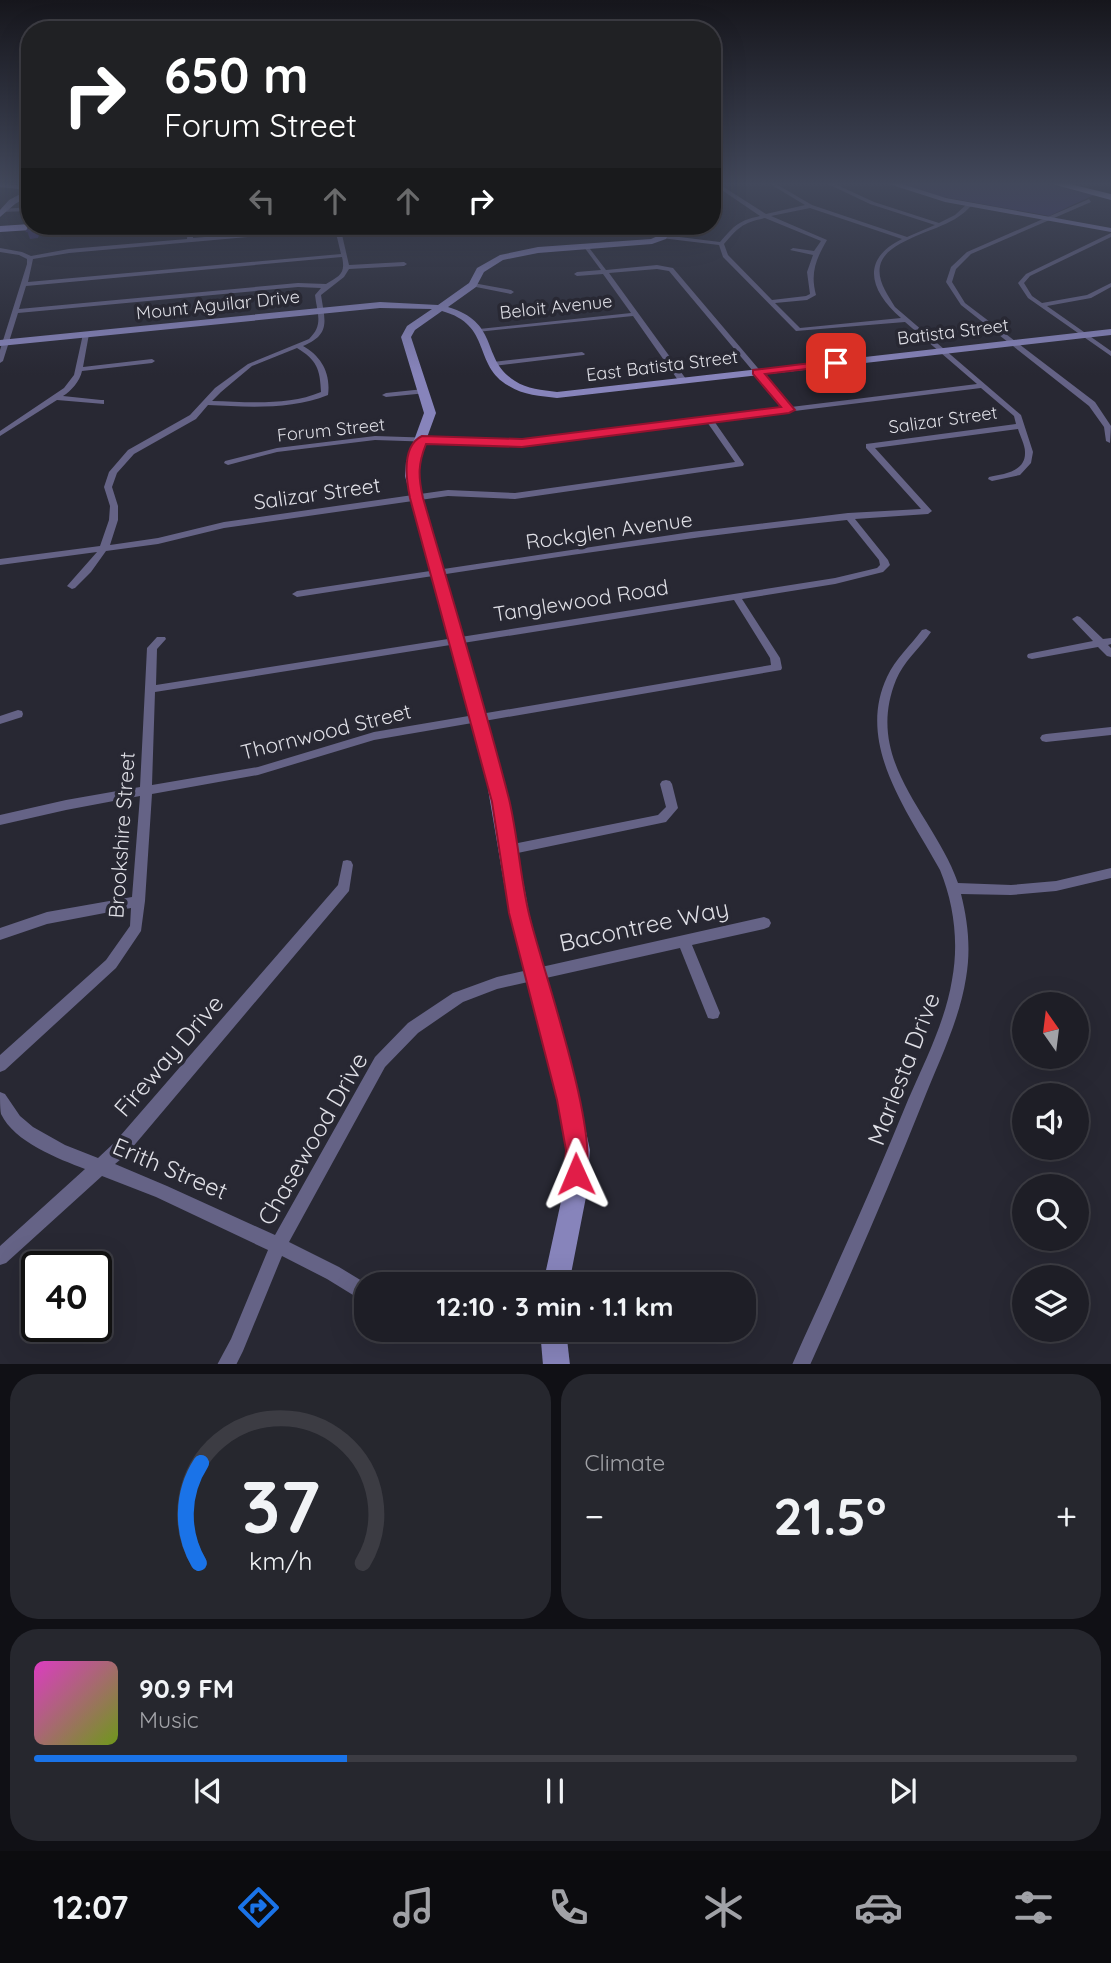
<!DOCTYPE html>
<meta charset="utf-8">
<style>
body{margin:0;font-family:Quicksand,sans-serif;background:#26272e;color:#f1f3f6;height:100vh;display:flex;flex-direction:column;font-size:26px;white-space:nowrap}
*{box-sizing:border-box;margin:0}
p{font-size:23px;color:#a1a2a7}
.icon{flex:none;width:38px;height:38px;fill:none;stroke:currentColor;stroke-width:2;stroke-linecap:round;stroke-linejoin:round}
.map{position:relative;height:1364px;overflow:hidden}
.sheet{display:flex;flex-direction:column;gap:10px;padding:10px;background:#101015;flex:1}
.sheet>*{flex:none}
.banner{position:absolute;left:21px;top:21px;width:700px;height:214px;border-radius:28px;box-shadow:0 7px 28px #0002,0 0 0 2px #3c3c43;background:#202124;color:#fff;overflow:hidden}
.needle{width:46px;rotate:346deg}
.tools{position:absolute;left:1012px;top:992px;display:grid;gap:14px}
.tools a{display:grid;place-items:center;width:77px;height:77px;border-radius:50%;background:#1e1e26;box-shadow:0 7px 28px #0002,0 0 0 2px #3c3c43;font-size:35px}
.speed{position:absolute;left:21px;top:1251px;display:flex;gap:14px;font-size:35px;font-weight:700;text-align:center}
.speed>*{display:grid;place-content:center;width:91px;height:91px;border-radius:50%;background:#1e1e26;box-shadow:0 7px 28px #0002,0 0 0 2px #3c3c43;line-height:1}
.speed .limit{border:4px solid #111;border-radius:10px;background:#fff;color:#111}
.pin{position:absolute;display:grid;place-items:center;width:60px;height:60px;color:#fff;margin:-30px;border-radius:14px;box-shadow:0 4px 10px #0006}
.me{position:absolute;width:77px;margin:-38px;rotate:359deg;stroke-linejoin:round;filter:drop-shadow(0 0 5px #0008)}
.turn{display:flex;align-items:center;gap:24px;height:147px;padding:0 28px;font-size:32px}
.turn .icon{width:91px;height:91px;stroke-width:2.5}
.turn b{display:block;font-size:49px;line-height:60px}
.lanes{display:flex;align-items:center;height:66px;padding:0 28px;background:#0003;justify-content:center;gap:35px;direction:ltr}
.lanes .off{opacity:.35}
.big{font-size:52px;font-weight:800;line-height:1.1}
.sheet .card{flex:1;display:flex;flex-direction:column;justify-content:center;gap:10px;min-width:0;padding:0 24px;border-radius:28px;background:#26272e}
.sheet .dial{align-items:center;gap:0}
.dial svg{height:182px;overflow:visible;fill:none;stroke:#3c3c43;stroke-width:7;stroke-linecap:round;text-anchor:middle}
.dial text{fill:#f1f3f6;stroke:none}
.song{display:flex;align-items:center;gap:21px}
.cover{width:84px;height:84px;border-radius:10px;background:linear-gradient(135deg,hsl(310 70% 55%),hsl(80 70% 35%))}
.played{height:7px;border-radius:4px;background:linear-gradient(90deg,#1a73e8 30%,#3c3c43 30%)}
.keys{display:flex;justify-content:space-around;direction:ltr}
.heat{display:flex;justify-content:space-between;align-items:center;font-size:38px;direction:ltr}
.sheet .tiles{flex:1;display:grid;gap:10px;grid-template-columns:1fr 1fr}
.card:last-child{grid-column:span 2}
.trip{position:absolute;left:354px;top:1272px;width:402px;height:70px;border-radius:28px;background:#1e1e26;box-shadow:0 7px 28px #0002,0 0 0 2px #3c3c43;font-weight:800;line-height:70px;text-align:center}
.dock{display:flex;height:112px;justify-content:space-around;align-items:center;background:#0c0c0f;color:#a1a2a7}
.dock .icon{width:49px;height:49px}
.dock .selected{color:#1a73e8}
.dock b{font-size:32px;color:#f1f3f6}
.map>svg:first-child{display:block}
</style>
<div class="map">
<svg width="1111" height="1365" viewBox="0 0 1111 1365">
<rect width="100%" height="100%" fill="#282833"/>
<path fill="#3b3469" d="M901 184H1047L1094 195 1049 216 932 195Z"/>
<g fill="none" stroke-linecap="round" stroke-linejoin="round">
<g fill="#656386" fill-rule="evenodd">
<path d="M713 184H719L766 214 805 205 770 184H776L812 205 907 237 935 225 870 204 828 184H835L874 202 939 223 955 215 967 204H971V206C967 210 963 214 958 217 939 231 885 240 880 266 877 281 888 295 895 307L1021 415 1033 452 1031 463 1020 475 992 481 988 479 989 477C1003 474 1026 472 1025 452 1025 445 1020 436 1018 429L875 448 932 511 928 514 855 519 888 560 890 565 883 572 835 584 742 599 780 658 782 668 781 670 374 740 258 775 152 794 145 901 141 931 116 968 5 1070 0 1072V1055L106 960 130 926 131 908 47 924 0 940V928L47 912 132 897 140 796 66 810 0 825V815L66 800 140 787 147 648 157 637H165L166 639 157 649 156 685 835 578 877 568 880 565 879 560 847 520C662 539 480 569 297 597L292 594 297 591 691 532 848 513 921 509 866 448V444L1016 424 1014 416 981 388 714 421 744 464 743 466 515 499 448 496 224 528 158 544 106 551 91 572 75 588 72 589 67 586 97 552 0 565V559L100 546 109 520 110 506 104 487 109 472 128 450 190 415 215 388 248 364 309 339C324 325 317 313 315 295L321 288 298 287 18 313 3 361 0 363V350L27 264V259L19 255 0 252V248L22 252 31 256 69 249 187 239 188 226H194L193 238 340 226 349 265 404 262 407 264 404 266 349 269 344 277 321 295C325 321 331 334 303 346 321 356 331 373 328 395 291 410 247 407 208 405L196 419 134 454 117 473 112 487 118 506V520L110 545 158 538 224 522 448 490 515 493 735 462 707 422 522 445 375 440 277 452 228 465 224 463 225 461 277 448 375 436 522 441 784 408 669 271 657 269 609 273 686 379V383H680L633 316 477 332 476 331 479 329 631 313 603 274 577 276 574 274 577 272 601 270 584 247 587 245 606 270 657 265 673 268 791 407 977 384 905 322 796 331 723 257 719 245 661 238 660 237 663 235 720 242C735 225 738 221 760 216ZM810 208 902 239C859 260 871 292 901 318L800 328 775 303 807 300 816 295C810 273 816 259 827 240L771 216ZM765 218 821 241 814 251 793 248 790 250 813 255 807 272 810 294 806 296 772 300 728 255 724 244C739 227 742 223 765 218ZM335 229 341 254 28 282 33 259 69 253ZM342 257C346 274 339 276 326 284L298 283 19 309 26 286ZM297 348C317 360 320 369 321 392 288 406 247 402 212 401L221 392 252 366ZM734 600 770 658 771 665 374 732 258 767 152 785 155 692Z"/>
<path d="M1089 199 1091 202 971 254 956 269 952 282 965 303 1095 402 1111 426 1110 443 1106 441 1104 427 1089 406 961 305 946 282 951 267 967 252Z"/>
<path d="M30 207V211L0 212 2 209Z"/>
<path d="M1111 233V237L1030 276 1024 283 1032 296 1042 303 1087 295 1111 283V287L1091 298 1047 306 1111 351V356L1028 298 1018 283 1026 274Z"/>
<path d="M473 283 511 290 514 292 511 294 471 286V284Z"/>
<path d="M86 332 89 334 83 367 152 359 155 361 152 363 82 371C80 381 71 391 63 396L101 400H104V404L57 400 0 436V431L64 388 74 375 83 334Z"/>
<path d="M582 352 585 354 584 355 493 366 489 364 493 362Z"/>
<path d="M424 389 428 391 427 393 386 397 382 395 386 393Z"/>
<path d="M1077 616 1080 617 1103 639 1111 638V644L1108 645 1111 648V657L1107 656 1098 647 1032 659 1028 658 1027 656 1028 654 1032 653 1093 641 1072 619Z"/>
<path d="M926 629 931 632C920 648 903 662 896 680 863 762 934 814 958 883L1011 885 1056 881 1111 868V878L1056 891 1011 895 961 894C968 922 971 949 966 978 959 1022 938 1063 922 1104 887 1192 849 1278 810 1365H792C806 1332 822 1300 836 1267 861 1212 885 1156 908 1100 925 1061 945 1022 952 980 959 943 954 904 940 870 909 813 855 745 887 677 895 659 911 645 922 630Z"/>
<path d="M18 710 22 711 23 714 22 717 0 724V716Z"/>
<path d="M1111 727V735L1046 742 1042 741 1040 738 1042 735 1046 734Z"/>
<path d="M666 780 670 781 672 784 678 808 666 822 508 855 504 853 502 850 504 847 508 845 658 815 666 807 660 784 662 781Z"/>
<path d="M347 860 351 861 353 865 349 891 126 1155 115 1164 167 1186 275 1235 375 1057 408 1023 453 993 497 977 764 917 769 919 771 923 769 927 764 929 692 945 720 1013 718 1018 713 1019 708 1018 680 948 497 989 463 1002 418 1033 385 1067 289 1242 339 1267 367 1284H366V1303L327 1279 282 1256 243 1351 236 1365H217L231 1339 268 1250 156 1197 102 1176 6 1263 0 1265V1246L85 1169C59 1159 14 1142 1 1114 0 1108 0 1099 0 1092L5 1094 20 1116 33 1127 65 1145 98 1158 114 1143 338 885 343 861Z"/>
</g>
<g fill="#8784bb" fill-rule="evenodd">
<path d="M0 184 30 186V195L15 204 0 217V210L9 200 28 190 0 187Z"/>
<path d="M889 184H902L946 198 1111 228V232L945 202Z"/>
<path d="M659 226H667L670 231 666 239 652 244 538 253 503 260 484 272 476 287 448 307C501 323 480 359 515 381 527 389 542 390 557 392L1111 329V335L557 398C541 396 523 395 509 386 472 365 493 325 442 311L415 330 411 337 436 413 418 462 417 476 505 783 529 913 579 1100 590 1150 586 1197 569 1284H543L562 1197 566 1150 557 1100 509 913 487 783 405 476 406 462 424 413 401 337 407 326 432 309 380 308 0 346V340L380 302 438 305 469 283 477 268 500 255 538 247 651 239 660 235 662 231Z"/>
<path d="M540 1330H566L570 1365H543Z"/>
</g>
<path fill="#a29ce4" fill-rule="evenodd" d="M30 224 52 226 47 229 0 232V226Z"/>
<path fill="#bab6fb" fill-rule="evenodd" d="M1052 184H1070L1111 194V200Z"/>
</g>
<path fill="#3c346a" d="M37 226H38L40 232 38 238 30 239 27 231Z"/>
<path fill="#554b97" stroke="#3c346a" stroke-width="2" d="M30 225V226H37L36 230 27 231Z"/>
<linearGradient id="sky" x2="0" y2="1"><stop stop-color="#16161c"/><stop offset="0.49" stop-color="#42485b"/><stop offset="1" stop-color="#42485b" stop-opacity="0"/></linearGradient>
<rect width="1111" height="375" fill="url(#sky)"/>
<path fill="#e11d48" stroke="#92132f" stroke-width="2" d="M836 360 841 363 840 365 765 374 795 410 789 413 522 447 426 444C418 464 418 476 423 498 452 598 483 698 509 799 518 837 520 876 529 914 542 969 603 1138 584 1182L576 1186 567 1182 564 1174 566 1150 557 1100 509 913 492 802 410 498C406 479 401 446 422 436L522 439 781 407 753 374V370Z"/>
<g text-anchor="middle" stroke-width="7" stroke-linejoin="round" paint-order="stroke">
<g font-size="18" fill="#dfdfe6" stroke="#282833">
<text transform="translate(218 305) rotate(-6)" y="6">Mount Aguilar Drive</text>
<text transform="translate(556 307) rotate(-6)" y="6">Beloit Avenue</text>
<text transform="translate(953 332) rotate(-7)" y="6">Batista Street</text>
<text transform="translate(662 366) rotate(-7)" y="6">East Batista Street</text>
<text transform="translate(943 420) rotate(-8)" y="6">Salizar Street</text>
<text transform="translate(331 430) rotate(-6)" y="6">Forum Street</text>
</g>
<g font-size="21" fill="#dfdfe6" stroke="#282833">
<text transform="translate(317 494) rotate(-8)" y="7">Salizar Street</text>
<text transform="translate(609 531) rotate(-8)" y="7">Rockglen Avenue</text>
<text transform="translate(581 601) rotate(-9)" y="7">Tanglewood Road</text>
<text transform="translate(326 732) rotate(-14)" y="7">Thornwood Street</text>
<text transform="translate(122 835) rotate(-86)" y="7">Brookshire Street</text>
</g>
<g font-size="24" fill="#dfdfe6" stroke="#282833">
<text transform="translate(644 926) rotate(-12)" y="8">Bacontree Way</text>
<text transform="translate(169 1056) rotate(-49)" y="8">Fireway Drive</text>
<text transform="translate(904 1069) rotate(-69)" y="8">Marlesta Drive</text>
<text transform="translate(313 1139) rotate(-60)" y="8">Chasewood Drive</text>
<text transform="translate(170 1169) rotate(23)" y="8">Erith Street</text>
</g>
</g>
</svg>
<div class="tools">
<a><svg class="needle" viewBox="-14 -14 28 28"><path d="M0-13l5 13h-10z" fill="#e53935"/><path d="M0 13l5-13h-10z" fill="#a1a2a7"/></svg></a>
<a><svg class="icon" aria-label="sound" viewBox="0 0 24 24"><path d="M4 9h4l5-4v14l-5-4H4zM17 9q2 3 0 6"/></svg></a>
<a><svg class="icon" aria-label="search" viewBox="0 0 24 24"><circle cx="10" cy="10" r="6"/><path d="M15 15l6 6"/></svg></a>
<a><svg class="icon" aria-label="layers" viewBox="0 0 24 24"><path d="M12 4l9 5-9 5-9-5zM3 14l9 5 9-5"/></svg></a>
</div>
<div class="speed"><div class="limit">40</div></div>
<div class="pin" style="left:836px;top:363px;background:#d93025"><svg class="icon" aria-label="arrive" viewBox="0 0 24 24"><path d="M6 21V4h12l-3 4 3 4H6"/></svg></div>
<svg class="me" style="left:576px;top:1174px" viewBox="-20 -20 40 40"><path d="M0-17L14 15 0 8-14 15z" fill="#e11d48" stroke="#fff" stroke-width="4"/></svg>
<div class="trip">12:10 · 3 min · 1.1 km</div>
<div class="banner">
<div class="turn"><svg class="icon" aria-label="right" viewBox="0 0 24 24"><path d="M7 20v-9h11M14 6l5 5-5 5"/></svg><div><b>650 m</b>Forum Street</div></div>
<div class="lanes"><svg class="icon off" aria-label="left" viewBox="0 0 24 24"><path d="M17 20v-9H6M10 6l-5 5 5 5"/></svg><svg class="icon off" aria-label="ahead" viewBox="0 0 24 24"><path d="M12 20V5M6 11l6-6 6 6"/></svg><svg class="icon off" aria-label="ahead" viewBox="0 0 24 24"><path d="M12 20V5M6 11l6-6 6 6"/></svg><svg class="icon" aria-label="right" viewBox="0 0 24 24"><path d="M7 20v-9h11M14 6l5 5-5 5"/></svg></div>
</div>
</div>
<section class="sheet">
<div class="tiles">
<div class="card dial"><svg viewBox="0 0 100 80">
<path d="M14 69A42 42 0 1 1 86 69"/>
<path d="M14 69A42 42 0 0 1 15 25" stroke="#1a73e8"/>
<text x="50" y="56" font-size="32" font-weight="700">37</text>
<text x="50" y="72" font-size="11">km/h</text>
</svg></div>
<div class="card"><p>Climate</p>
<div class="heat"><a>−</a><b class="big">21.5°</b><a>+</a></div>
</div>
<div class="card">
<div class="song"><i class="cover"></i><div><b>90.9 FM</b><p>Music</p></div></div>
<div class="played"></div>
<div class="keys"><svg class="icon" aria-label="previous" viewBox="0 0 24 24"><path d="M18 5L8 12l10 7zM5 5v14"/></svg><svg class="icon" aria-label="pause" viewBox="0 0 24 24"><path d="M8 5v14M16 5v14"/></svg><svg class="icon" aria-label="next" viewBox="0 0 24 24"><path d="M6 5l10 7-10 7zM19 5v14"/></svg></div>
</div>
</div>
</section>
<nav class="dock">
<b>12:07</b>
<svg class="icon selected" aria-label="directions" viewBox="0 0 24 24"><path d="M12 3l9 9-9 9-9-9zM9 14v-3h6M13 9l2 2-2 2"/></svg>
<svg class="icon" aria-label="music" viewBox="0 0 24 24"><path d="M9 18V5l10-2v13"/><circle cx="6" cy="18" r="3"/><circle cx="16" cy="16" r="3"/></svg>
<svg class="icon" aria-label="phone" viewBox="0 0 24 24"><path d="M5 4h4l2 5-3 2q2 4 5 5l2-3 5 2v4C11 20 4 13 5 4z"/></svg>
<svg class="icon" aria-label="climate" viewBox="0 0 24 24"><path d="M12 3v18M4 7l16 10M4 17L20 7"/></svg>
<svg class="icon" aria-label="car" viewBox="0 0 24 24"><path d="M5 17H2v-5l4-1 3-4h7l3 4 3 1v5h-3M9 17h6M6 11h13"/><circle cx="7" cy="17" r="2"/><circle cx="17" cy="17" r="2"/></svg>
<svg class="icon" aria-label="filters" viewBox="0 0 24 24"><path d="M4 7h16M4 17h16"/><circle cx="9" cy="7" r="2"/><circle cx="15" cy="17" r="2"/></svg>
</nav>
